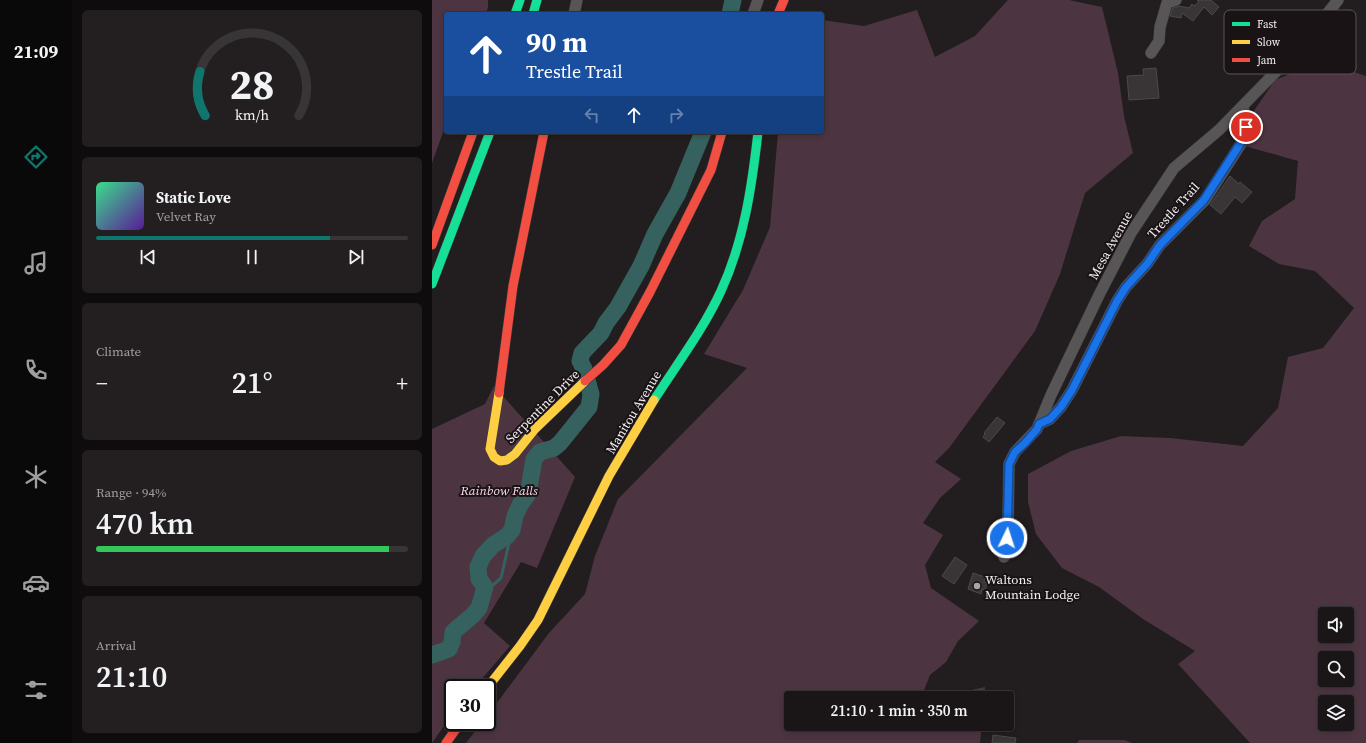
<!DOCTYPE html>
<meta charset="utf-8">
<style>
body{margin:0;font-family:"Source Serif 4",serif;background:#231f20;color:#f1f3f6;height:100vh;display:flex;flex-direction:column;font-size:15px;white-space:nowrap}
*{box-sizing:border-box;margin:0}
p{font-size:13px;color:#9f9fa1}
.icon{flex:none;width:22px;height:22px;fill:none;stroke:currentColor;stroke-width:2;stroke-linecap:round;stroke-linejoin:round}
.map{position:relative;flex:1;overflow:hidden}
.side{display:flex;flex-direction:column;gap:10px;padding:10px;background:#0e0c0d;width:360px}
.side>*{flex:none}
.banner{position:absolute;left:12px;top:12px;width:380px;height:122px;border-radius:4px;box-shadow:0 2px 6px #0003,0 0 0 1px #383536;background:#1a4fa0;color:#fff;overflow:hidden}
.fabs{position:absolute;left:886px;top:607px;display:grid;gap:8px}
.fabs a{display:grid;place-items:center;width:36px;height:36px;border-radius:4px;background:#1a1617;box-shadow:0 2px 6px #0003,0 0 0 1px #383536;font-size:20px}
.speed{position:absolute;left:12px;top:679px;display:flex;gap:8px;font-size:20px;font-weight:700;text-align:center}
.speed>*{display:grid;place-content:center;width:52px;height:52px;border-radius:50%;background:#1a1617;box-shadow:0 2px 6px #0003,0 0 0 1px #383536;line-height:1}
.speed .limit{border:2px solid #111;border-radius:6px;background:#fff;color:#111}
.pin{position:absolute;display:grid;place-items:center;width:34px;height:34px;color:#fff;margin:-17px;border:2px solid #fff;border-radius:50%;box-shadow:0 1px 4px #0007}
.me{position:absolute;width:44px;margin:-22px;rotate:4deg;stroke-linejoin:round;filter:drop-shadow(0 0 3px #0008)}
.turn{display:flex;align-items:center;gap:14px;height:84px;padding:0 16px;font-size:18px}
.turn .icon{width:52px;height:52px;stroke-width:2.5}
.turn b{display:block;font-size:28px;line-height:34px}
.lanes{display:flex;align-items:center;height:38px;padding:0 16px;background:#0003;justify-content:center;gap:20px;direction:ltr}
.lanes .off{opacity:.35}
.big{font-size:30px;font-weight:600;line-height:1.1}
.side .card{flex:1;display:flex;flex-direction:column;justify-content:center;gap:6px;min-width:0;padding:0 14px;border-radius:6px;background:#231f20}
.side .dial{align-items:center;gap:0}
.dial svg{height:104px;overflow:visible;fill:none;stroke:#383536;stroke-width:7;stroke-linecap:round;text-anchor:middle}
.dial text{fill:#f1f3f6;stroke:none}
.song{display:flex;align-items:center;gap:12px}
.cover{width:48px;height:48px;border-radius:6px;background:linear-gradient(135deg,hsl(150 70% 55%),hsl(270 70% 35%))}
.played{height:4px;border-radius:2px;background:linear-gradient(90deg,#0f766e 75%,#383536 75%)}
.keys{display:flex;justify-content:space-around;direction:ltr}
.heat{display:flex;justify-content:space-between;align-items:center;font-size:22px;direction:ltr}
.charge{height:6px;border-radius:3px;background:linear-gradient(90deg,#34c759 94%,#383536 0)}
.trip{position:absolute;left:352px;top:691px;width:230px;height:40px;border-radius:4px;background:#1a1617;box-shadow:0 2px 6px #0003,0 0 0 1px #383536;font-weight:600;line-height:40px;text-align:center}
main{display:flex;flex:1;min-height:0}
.dock{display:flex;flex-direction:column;width:72px;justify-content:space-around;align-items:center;background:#0a0909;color:#9f9fa1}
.dock .icon{width:28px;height:28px}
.dock .current{color:#0f766e}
.dock b{font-size:18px;color:#f1f3f6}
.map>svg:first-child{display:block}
</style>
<main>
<nav class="dock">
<b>21:09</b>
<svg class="icon current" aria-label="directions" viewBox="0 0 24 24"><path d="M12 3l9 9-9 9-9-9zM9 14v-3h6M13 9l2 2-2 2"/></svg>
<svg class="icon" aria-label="music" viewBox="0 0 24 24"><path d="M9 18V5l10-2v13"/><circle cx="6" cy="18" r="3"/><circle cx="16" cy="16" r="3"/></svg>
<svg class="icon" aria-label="phone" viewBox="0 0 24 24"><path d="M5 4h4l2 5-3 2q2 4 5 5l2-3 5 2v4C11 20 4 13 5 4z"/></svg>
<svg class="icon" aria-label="climate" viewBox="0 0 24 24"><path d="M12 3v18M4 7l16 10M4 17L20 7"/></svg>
<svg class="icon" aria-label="car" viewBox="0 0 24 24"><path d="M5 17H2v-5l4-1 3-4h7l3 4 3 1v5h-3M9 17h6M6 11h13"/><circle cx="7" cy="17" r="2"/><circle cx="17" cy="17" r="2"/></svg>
<svg class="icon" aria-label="filters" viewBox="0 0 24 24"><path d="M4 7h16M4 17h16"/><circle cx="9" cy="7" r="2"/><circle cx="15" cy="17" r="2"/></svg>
</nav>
<section class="side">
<div class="card dial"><svg viewBox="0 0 100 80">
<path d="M14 69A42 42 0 1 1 86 69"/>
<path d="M14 69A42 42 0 0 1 10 35" stroke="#0f766e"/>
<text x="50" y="56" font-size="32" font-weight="700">28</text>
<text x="50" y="72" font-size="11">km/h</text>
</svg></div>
<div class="card">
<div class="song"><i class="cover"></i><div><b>Static Love</b><p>Velvet Ray</p></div></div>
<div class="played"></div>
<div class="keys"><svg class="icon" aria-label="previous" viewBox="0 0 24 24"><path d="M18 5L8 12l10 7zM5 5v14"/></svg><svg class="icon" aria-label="pause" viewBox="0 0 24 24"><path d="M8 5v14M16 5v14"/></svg><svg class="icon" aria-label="next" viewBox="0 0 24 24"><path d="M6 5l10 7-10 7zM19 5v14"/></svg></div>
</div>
<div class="card"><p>Climate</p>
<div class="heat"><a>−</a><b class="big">21°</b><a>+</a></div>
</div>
<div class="card"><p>Range · 94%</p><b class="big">470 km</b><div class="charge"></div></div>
<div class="card"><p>Arrival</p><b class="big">21:10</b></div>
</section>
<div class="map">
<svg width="934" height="743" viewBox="0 0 934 743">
<rect width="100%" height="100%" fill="#221d1f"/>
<g fill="#4c3541" fill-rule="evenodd">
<path d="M0 0H56V7L54 14H14V124L0 163Z"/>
<path d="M576 0H637L670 7 686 73 692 116 701 153 653 193 628 274 603 331 517 448 503 462 529 479 508 498 491 523 511 535 493 565 499 588 547 621 526 641 514 662 498 675 489 698H359V724H550L548 743H34L50 722H55V716L117 633 153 594 163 556 186 499 315 368 272 354 311 290 338 227 346 132H390V20L432 26 485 10 503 57 543 36Z"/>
<path d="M904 66 934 76V743H818L746 664 763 651 711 619 667 587 630 568 604 534 596 502V474L639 451 689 436 738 438 811 446 846 408 856 357 891 348 922 308 883 271 847 264 817 246 830 221 863 199 866 161 813 146 819 115 843 80 871 69ZM893 614H915V636H893ZM893 658H915V680H893ZM893 702H915V724H893Z"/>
<path d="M62 386 143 477 105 568 89 562 52 623 78 646 42 688H21V713L0 743V429L53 404Z"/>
<path d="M553 687 552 698H504Z"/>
<path d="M647 740H693L700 743H645Z"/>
</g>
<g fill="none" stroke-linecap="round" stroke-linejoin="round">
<path stroke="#35615e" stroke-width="3" d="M53 587 61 585 69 578 80 530"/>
<g stroke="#35615e" stroke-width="17">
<path d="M298 14 301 0"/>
<path d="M0 655 17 649 20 642 21 632 41 615 47 608 53 587 47 579 46 567 51 556 61 545 75 536 80 530 83 516 88 505 96 494 102 459 108 452 122 448 128 443 157 407 159 394 152 369 148 361 150 353 169 333 174 323 186 307 209 266 223 234 246 193 271 132"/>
</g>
</g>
<g fill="#393536" stroke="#4c494a">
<path d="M765 0H779L787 7 780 15 772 7 761 21 750 13 749 18 738 16 741 8 747 6 757 8 760 4 762 6 767 2Z"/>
<path d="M724 68 727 98 697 100 695 76 712 75 711 69Z"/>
<path d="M798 176 807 184 808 182 820 192 810 203 803 197 789 214 778 205Z"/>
<path d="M565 417 573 423 557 442 551 437 553 434 552 433Z"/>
<path d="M523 557 535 565 522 584 510 576Z"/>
<path d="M541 573 553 577 552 582 555 583 553 590 550 589 549 594 536 589Z"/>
<path d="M561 735 584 738 583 743H560Z"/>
</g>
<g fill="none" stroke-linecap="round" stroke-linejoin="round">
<g stroke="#3d3a3b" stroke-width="12">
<g id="street">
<path d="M142 14 145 0"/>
<path d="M321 14 326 0"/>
<path d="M719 53 727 41 728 27 735 3 744 0"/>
<path d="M607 424 618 419 629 407 640 390 685 301 694 287 715 264 728 245 773 200 812 139 815 127 811 107"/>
<path d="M572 557 576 524 577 464 583 452 605 429 619 395 667 295 699 233 742 168 787 130 872 43 906 0"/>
</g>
</g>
<g stroke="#3d3a3b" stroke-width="10">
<g id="fast">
<path d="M83 14 88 0"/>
<path d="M101 14 105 0"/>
<path d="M0 284 58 132"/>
<path d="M222 400C245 364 271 330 289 291 312 241 320 186 326 132"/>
</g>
</g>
<g stroke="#3d3a3b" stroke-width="10">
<g id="slow">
<path d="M67 393 58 449 62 457 68 461 75 460 83 454 103 429 153 381"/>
<path d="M55 688 88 646 106 620 177 476 222 400"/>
</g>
</g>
<g stroke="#3d3a3b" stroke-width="10">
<g id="jam">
<path d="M346 14 352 0"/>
<path d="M0 245 41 132"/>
<path d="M153 381 171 365 189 345 218 292 279 170 290 132"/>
<path d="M67 393 81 286 112 132"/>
<path d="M14 743 29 722"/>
</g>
</g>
<use href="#street" stroke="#585556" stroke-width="11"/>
<use href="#fast" stroke="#16e098" stroke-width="9"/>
<use href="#slow" stroke="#ffcf43" stroke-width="9"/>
<use href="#jam" stroke="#f24e42" stroke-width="9"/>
</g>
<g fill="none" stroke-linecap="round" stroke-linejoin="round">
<g stroke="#114b97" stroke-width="10">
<path id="route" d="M575 538 577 464 583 452 593 443 605 429 607 424 618 419 629 407 640 390 685 301 694 287 715 264 728 245 772 200 812 138 814 127"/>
</g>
<use href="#route" stroke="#1a73e8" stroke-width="7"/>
</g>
<circle fill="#a9a5a7" stroke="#191316" stroke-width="1.5" cx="545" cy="586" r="4"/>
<g text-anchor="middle" stroke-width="4" stroke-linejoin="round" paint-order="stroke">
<g font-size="13" fill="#f2eef0" stroke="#191316">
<text transform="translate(741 210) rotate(-48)" y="5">Trestle Trail</text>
<text transform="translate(678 245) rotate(-61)" y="5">Mesa Avenue</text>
<text transform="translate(110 406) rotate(-45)" y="5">Serpentine Drive</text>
<text transform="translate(201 412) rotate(-59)" y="5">Manitou Avenue</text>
</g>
<g font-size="13" font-style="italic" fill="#fed7ea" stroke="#191316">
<text x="67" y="495">Rainbow Falls</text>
</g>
<g font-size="13" fill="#f2eef0" stroke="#191316" text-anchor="start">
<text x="553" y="584">Waltons<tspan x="553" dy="15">Mountain Lodge</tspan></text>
</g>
</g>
<rect x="792" y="10" width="132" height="64" rx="6" fill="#191316" stroke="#5a5557" stroke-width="1"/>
<rect x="800" y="22" width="18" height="4" fill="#16e098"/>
<rect x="800" y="40" width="18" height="4" fill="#ffcf43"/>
<rect x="800" y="58" width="18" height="4" fill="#f24e42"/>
<g font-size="11" fill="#f2eef0">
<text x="825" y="28">Fast</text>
<text x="825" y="46">Slow</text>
<text x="825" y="64">Jam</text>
</g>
</svg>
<div class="fabs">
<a><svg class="icon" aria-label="sound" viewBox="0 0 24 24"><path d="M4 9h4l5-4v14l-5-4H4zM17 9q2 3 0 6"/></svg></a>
<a><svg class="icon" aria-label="search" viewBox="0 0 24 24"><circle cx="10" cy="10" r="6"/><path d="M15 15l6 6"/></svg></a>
<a><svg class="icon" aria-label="layers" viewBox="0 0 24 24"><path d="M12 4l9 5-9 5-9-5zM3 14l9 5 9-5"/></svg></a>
</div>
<div class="speed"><div class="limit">30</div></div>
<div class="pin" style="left:814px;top:127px;background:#d93025"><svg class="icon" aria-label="arrive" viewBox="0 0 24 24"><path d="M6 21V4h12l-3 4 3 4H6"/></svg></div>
<svg class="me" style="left:575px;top:538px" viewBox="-20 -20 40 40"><circle r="17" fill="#1a73e8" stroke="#fff" stroke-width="3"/><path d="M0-11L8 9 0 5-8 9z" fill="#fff"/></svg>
<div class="trip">21:10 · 1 min · 350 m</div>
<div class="banner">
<div class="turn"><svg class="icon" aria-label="ahead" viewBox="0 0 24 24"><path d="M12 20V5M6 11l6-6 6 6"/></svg><div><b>90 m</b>Trestle Trail</div></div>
<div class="lanes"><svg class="icon off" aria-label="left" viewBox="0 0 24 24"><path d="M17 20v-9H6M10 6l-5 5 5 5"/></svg><svg class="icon" aria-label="ahead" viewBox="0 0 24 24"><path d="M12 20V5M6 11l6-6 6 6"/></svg><svg class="icon off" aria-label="right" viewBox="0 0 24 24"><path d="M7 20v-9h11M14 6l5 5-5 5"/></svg></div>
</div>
</div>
</main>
